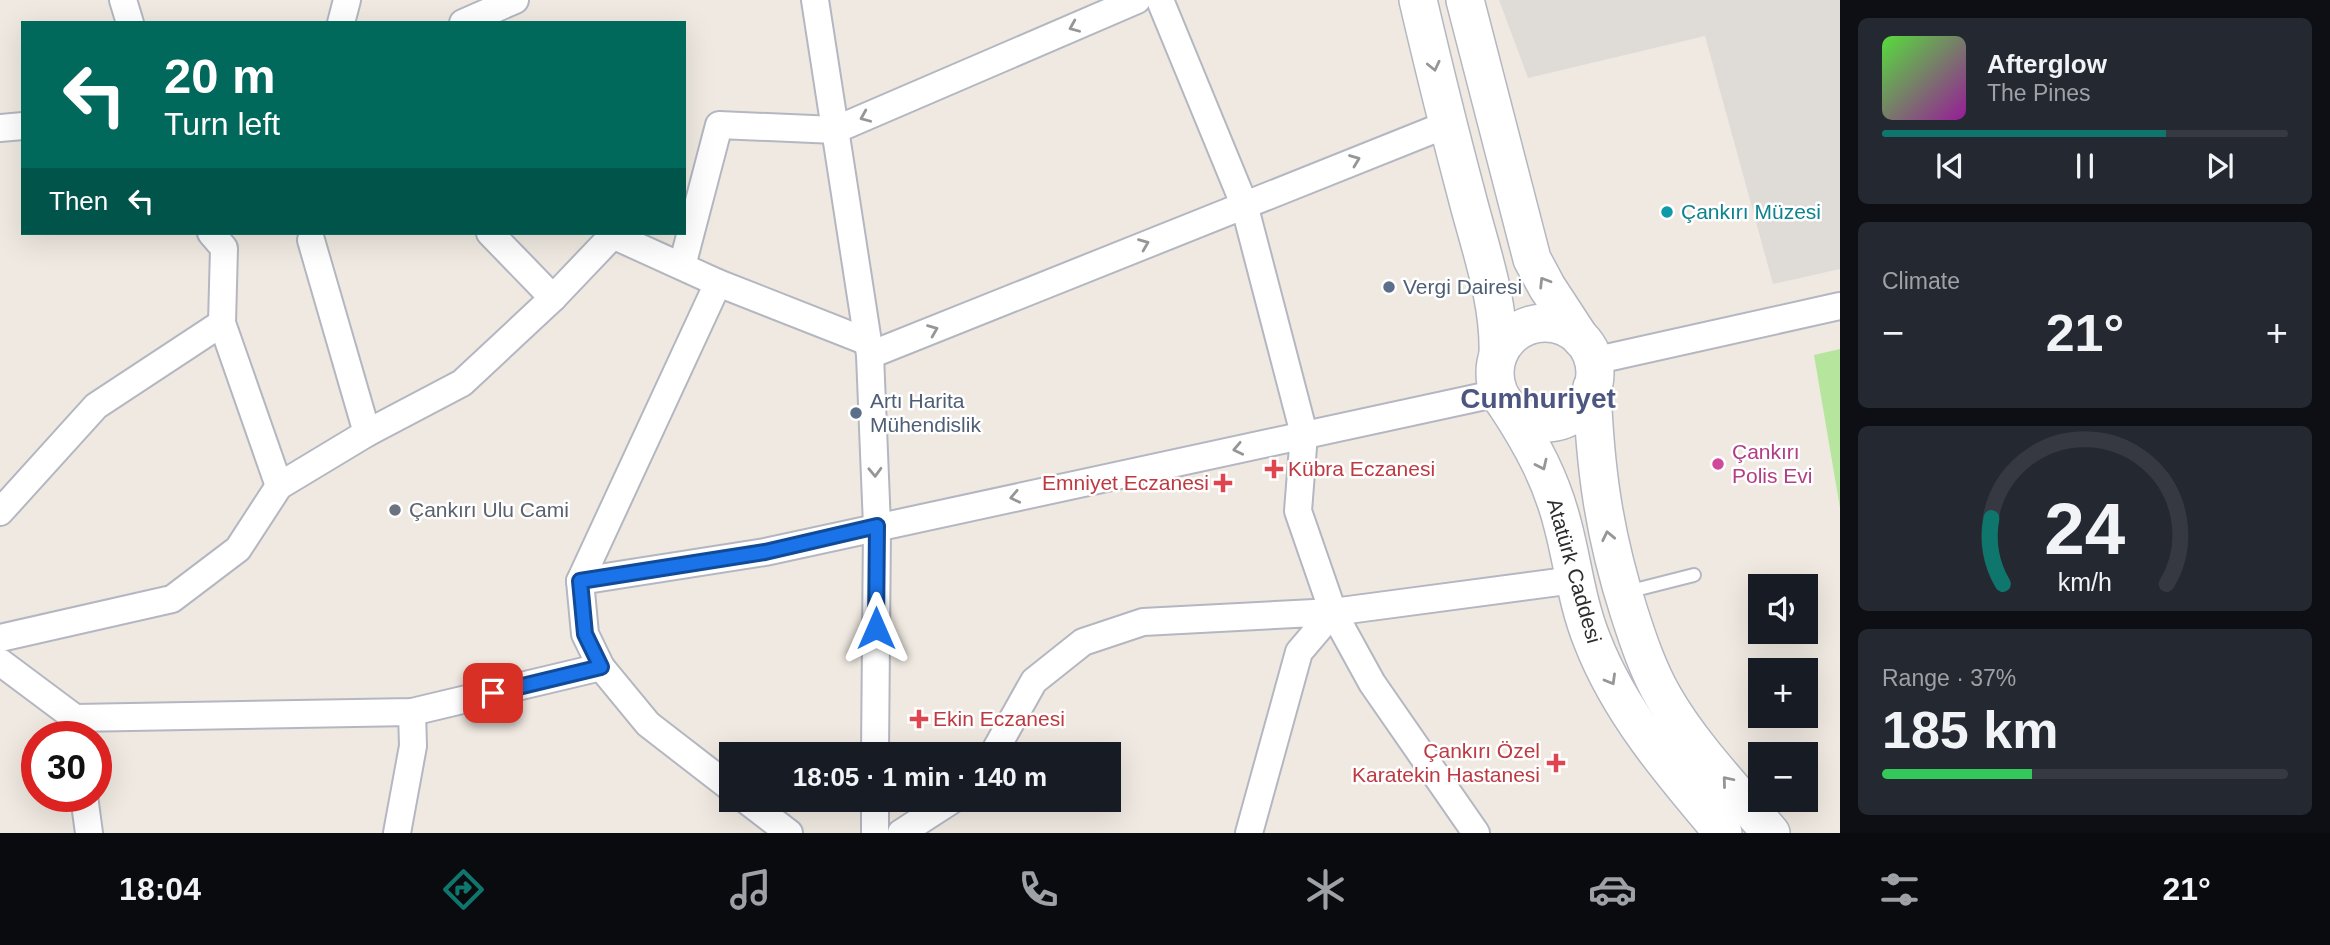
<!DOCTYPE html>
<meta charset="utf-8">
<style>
body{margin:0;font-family:Helvetica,sans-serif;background:#242831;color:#f1f3f6;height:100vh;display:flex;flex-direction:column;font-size:26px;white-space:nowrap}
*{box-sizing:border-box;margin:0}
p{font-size:23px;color:#9ea1a6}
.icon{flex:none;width:38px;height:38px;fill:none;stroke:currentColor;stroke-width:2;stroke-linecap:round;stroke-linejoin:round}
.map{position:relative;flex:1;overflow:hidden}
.drawer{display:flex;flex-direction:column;gap:18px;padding:18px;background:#0d0f14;width:490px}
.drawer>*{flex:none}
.hud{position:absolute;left:21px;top:21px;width:665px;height:214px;border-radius:0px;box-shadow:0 7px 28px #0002;background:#00695c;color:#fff;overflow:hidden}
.buttons{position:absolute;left:1748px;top:574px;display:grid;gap:14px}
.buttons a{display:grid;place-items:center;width:70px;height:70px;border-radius:0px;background:#171b24;box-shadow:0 7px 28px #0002;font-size:35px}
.speed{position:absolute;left:21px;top:721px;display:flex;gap:14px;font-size:35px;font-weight:700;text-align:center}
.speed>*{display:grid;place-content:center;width:91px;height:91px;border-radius:50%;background:#171b24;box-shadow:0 7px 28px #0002;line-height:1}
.speed .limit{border:10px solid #d22;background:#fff;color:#111}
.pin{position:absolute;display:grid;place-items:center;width:60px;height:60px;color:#fff;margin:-30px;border-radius:14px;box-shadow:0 4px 10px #0006}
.me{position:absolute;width:77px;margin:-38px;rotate:0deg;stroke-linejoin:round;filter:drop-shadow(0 0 5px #0008)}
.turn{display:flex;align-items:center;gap:24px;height:147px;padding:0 28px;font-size:32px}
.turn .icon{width:91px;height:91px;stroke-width:2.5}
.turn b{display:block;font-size:49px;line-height:60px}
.then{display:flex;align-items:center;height:66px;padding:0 28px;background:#0003;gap:14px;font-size:26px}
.big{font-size:52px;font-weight:700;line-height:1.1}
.drawer .card{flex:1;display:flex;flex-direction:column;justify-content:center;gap:10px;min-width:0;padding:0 24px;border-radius:10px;background:#242831}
.drawer .dial{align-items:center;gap:0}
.dial svg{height:182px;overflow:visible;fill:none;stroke:#363941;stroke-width:7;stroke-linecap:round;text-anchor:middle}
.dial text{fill:#f1f3f6;stroke:none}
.song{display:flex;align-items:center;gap:21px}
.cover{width:84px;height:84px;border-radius:10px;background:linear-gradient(135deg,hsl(110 70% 55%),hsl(300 70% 35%))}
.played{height:7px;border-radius:4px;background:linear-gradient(90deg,#0f766e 70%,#363941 70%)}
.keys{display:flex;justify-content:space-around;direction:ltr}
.heat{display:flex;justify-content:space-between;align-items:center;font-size:38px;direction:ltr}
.charge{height:10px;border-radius:5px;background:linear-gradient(90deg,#34c759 37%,#363941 0)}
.trip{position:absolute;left:719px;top:742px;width:402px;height:70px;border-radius:0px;background:#171b24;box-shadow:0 7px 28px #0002;font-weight:700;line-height:70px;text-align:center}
.menu{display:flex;height:112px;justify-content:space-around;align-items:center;background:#090b0e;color:#9ea1a6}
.menu .icon{width:49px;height:49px}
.menu .on{color:#0f766e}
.menu b{font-size:32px;color:#f1f3f6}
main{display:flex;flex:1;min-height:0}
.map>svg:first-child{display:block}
</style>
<main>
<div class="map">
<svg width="1840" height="833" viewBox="0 0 1840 833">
<rect width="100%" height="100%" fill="#efe9e1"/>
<path fill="#b6e59e" d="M1840 349V508L1814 355Z"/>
<path fill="#dfdcd8" d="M1499 0H1840V269L1773 284 1705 36 1528 78Z"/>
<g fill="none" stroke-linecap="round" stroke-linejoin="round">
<g stroke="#b4b7c1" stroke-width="16">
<path id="service" d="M1627 592 1694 575"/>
</g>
<g stroke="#b4b7c1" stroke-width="30">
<g id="minor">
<path d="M123 0 130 23"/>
<path d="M815 0 870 355 877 526 875 754"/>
<path d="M1160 0 1244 204 1304 434 1298 511 1333 612 1372 683 1476 833"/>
<path d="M341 23 347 0"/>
<path d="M463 23 515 0"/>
<path d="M0 128 23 126"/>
<path d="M211 233 224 248 222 323 279 486"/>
<path d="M490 233 553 298 613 235"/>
<path d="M608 233 718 283 868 342"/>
<path d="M311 240 367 433"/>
<path d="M682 266 719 125 835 130 1137 0"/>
<path d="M718 283 580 581 765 552 1499 393"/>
<path d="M870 355 1448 124"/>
<path d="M1593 361 1840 306"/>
<path d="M0 512 96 406 222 323"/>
<path d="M580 581 585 634 601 667 648 724 732 789"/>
<path d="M1333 612 1574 580"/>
<path d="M0 638 172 599 238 549 279 486 367 433 462 383 553 298"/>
<path d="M0 662 75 718 412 712 601 667"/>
<path d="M993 754 1034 681 1083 642 1143 622 1333 612 1299 652 1249 833"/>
<path d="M84 796 89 833"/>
<path d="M746 800 789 833"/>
<path d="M397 833 413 746 412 712"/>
<path d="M875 833V800"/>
<path d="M901 833 952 800"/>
</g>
</g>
<g stroke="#b4b7c1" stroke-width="40">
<g id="secondary">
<path d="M1418 0C1433 64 1449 129 1466 193 1479 245 1500 300 1498 355"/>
<path d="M1465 0 1532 259 1547 287 1581 339"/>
<circle cx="1545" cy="373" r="50"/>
<path d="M1592 387C1595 469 1604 534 1629 612 1638 640 1648 670 1663 696 1690 744 1735 791 1771 833"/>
<path d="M1507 406C1532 444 1552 481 1563 526 1573 564 1577 603 1592 640 1620 713 1673 774 1723 833"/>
</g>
</g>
<use href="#service" stroke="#fff" stroke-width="12"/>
<use href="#minor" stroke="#fff" stroke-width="26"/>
<use href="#secondary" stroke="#fff" stroke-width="37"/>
</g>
<defs><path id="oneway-chevron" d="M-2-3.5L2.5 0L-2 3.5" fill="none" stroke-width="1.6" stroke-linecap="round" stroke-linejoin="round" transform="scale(1.75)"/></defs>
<g stroke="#969696">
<use href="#oneway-chevron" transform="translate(1074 27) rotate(157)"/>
<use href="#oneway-chevron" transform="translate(1434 66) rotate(77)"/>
<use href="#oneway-chevron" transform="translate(865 117) rotate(157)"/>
<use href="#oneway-chevron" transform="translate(1355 160) rotate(-21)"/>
<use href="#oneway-chevron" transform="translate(1144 244) rotate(-22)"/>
<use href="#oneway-chevron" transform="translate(1544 282) rotate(-122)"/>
<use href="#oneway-chevron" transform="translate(933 330) rotate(-22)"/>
<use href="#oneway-chevron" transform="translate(1238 449) rotate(168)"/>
<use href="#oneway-chevron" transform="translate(1542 465) rotate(65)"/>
<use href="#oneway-chevron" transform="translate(875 472) rotate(88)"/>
<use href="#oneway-chevron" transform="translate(1015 497) rotate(168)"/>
<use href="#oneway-chevron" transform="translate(1608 536) rotate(-102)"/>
<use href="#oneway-chevron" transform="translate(1611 680) rotate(60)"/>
<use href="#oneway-chevron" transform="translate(1727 781) rotate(-130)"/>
</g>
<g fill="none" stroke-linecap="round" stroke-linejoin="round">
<g stroke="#114b97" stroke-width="18">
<path id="route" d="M493 693 601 667 585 634 580 581 765 552 877 526 876 628"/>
</g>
<use href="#route" stroke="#1a73e8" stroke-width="12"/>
</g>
<circle fill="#0f9aa8" stroke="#fff" stroke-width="2.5" cx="1667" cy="212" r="7"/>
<g fill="#5c6f8a" stroke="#fff" stroke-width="2.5">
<circle cx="1389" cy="287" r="7"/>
<circle cx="856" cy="413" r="7"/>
</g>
<circle fill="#d1479c" stroke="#fff" stroke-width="2.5" cx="1718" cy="464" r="7"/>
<g fill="#e0444e" stroke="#fff" stroke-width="2.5">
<path d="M1270.5 458.5h7v7h7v7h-7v7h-7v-7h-7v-7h7z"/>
<path d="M1219.5 472.5h7v7h7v7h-7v7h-7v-7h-7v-7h7z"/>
<path d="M915.5 708.5h7v7h7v7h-7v7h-7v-7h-7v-7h7z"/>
<path d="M1552.5 752.5h7v7h7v7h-7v7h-7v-7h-7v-7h7z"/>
</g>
<circle fill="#6b7280" stroke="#fff" stroke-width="2.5" cx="395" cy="510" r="7"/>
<g text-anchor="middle" stroke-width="5" stroke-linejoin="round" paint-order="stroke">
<g font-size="21" fill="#0d838f" stroke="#fff" text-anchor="start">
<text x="1681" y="219">Çankırı Müzesi</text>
</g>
<g font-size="21" fill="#4e5e75" stroke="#fff" text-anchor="start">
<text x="1403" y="294">Vergi Dairesi</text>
<text x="870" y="408">Artı Harita<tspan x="870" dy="24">Mühendislik</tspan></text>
</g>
<g font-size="21" fill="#b23c85" stroke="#fff" text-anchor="start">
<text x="1732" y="459">Çankırı<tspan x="1732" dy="24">Polis Evi</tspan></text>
</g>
<g font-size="21" fill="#be3a42" stroke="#fff" text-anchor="start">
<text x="1288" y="476">Kübra Eczanesi</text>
<text x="1209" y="490" text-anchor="end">Emniyet Eczanesi</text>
<text x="933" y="726">Ekin Eczanesi</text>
<text x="1540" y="758" text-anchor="end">Çankırı Özel<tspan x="1540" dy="24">Karatekin Hastanesi</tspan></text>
</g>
<g font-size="21" fill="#5b616d" stroke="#fff" text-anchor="start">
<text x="409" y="517">Çankırı Ulu Cami</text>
</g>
<g font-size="21" fill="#2e2e2e" stroke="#fff">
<text transform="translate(1574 571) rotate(74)" y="7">Atatürk Caddesi</text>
</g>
<g font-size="28" font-weight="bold" fill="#4d5680" stroke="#fff">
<text x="1538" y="408">Cumhuriyet</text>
</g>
</g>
</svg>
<div class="buttons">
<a><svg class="icon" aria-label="sound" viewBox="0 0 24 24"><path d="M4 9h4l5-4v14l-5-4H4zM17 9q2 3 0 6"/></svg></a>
<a>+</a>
<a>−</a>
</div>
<div class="speed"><div class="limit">30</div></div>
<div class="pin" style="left:493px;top:693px;background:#d93025"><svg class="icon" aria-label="arrive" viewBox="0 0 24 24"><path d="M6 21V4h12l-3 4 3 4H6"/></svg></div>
<svg class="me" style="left:876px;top:628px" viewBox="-20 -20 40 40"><path d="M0-17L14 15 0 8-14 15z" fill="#1a73e8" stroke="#fff" stroke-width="4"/></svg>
<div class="trip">18:05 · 1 min · 140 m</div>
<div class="hud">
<div class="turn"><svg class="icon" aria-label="left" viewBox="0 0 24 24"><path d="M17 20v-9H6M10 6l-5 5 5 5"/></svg><div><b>20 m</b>Turn left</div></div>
<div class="then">Then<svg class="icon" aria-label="left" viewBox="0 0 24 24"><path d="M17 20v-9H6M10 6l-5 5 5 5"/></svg></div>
</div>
</div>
<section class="drawer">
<div class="card">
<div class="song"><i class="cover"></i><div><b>Afterglow</b><p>The Pines</p></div></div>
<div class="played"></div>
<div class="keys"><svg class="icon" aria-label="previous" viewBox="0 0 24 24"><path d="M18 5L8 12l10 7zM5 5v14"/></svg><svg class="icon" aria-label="pause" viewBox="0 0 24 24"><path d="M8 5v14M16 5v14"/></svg><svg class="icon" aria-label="next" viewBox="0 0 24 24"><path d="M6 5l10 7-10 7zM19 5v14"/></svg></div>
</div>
<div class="card"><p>Climate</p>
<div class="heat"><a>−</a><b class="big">21°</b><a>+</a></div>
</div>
<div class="card dial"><svg viewBox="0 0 100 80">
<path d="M14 69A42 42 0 1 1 86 69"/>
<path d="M14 69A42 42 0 0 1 9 40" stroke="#0f766e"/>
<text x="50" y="56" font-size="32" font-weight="700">24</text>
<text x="50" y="72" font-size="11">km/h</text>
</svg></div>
<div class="card"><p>Range · 37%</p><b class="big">185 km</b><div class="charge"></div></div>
</section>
</main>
<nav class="menu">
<b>18:04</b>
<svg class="icon on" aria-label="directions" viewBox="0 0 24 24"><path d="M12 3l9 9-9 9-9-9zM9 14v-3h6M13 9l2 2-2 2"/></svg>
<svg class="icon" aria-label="music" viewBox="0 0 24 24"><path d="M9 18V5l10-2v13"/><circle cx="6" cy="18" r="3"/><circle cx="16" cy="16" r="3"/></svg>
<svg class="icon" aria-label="phone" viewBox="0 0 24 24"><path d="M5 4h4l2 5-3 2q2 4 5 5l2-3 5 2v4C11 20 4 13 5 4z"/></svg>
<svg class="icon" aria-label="climate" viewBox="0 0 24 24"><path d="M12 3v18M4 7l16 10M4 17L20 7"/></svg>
<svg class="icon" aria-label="car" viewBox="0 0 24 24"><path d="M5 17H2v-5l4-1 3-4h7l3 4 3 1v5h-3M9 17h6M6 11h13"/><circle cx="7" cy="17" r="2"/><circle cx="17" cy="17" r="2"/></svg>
<svg class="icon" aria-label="filters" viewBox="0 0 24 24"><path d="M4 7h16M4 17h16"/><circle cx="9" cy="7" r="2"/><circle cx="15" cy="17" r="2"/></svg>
<b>21°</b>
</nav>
